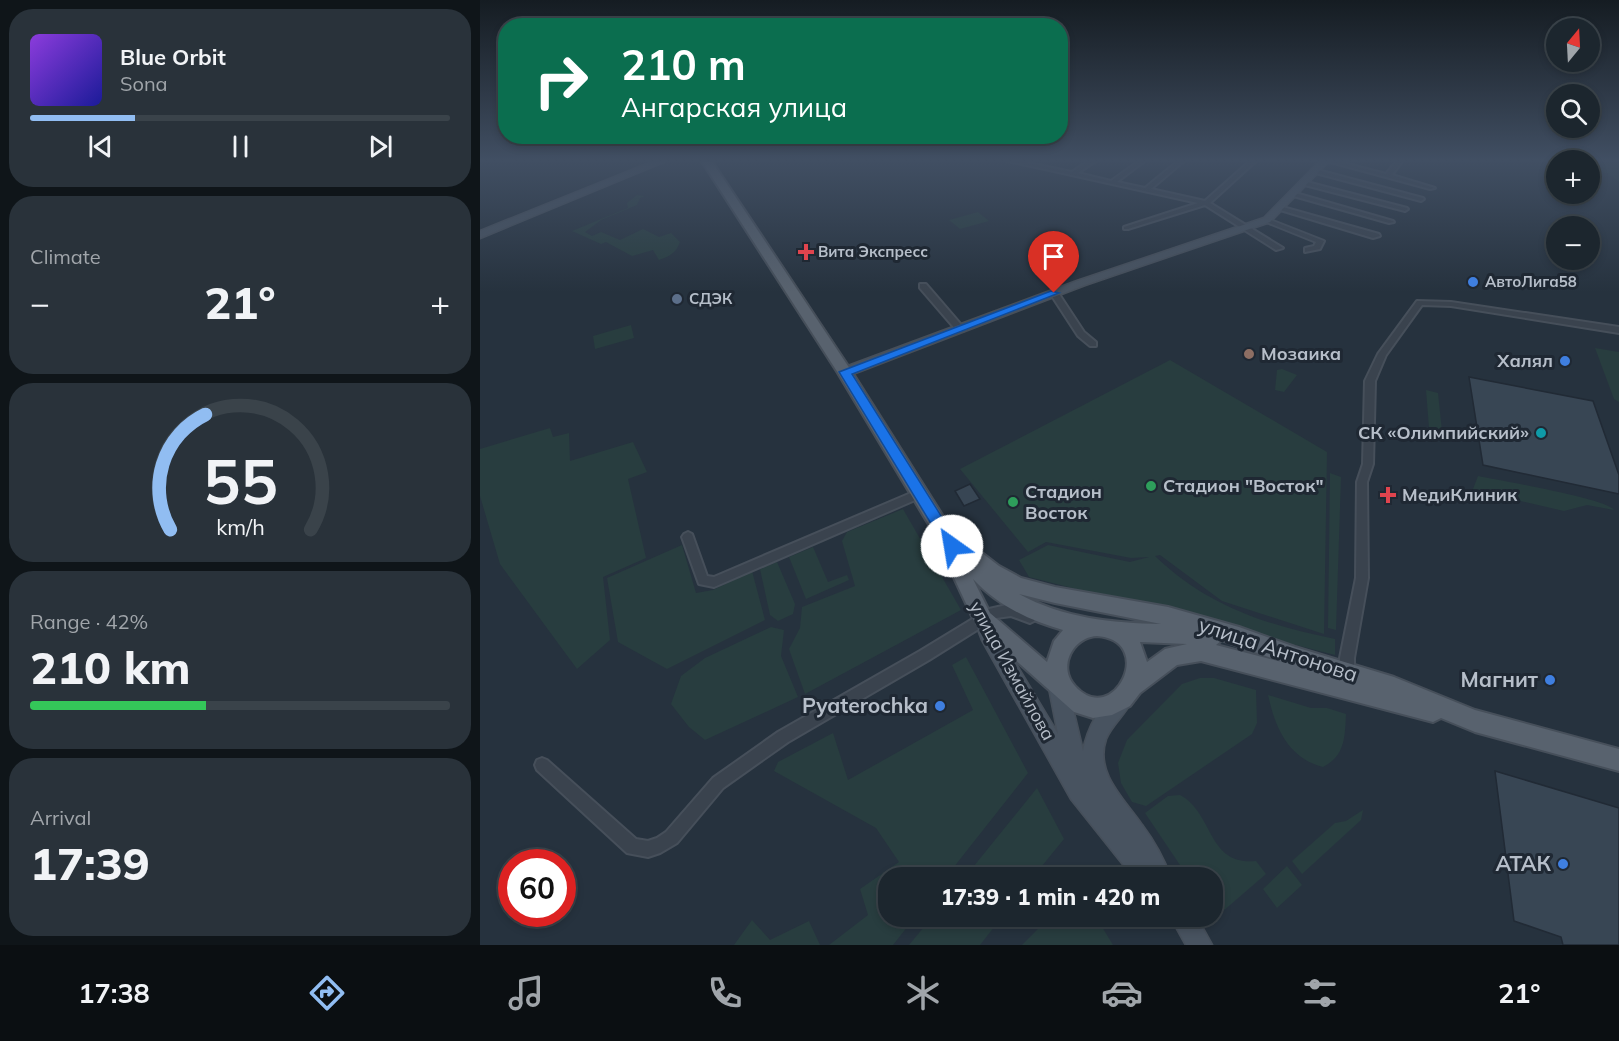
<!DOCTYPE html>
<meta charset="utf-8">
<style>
body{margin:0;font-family:Mulish,sans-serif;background:#29323a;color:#f1f3f6;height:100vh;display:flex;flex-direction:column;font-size:22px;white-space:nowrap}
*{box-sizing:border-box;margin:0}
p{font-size:20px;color:#a0a5aa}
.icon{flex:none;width:33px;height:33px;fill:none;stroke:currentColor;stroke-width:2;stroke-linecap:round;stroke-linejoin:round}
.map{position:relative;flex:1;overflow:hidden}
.drawer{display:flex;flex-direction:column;gap:9px;padding:9px;background:#0f1519;width:480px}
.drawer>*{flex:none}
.banner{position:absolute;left:18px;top:18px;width:570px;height:126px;border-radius:24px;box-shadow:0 3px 9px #0003,0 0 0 2px #3a434a;background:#0b6e4f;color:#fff;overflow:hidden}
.needle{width:39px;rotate:18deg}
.tools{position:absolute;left:1066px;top:18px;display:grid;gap:12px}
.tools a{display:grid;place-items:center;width:54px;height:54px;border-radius:50%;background:#1c262e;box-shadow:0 3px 9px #0003,0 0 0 2px #3a434a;font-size:30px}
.speed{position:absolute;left:18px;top:849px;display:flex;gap:12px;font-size:30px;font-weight:700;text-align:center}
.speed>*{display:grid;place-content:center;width:78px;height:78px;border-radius:50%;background:#1c262e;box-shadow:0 3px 9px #0003,0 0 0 2px #3a434a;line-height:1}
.speed .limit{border:9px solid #d22;background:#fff;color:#111}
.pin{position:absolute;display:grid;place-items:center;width:51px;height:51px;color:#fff;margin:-62px -26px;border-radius:50% 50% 50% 0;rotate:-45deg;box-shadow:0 0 6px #0007}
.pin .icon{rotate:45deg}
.me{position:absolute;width:66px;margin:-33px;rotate:328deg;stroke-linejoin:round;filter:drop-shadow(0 0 4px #0008)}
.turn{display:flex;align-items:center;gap:21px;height:126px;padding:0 24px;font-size:27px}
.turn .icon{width:78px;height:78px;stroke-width:2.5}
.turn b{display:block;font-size:42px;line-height:51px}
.big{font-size:45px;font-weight:800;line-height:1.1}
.drawer .tile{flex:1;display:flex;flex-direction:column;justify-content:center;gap:9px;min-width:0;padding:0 21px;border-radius:24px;background:#29323a}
.drawer .dial{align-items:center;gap:0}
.dial svg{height:156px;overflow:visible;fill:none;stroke:#3a434a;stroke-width:7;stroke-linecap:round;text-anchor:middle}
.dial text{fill:#f1f3f6;stroke:none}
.song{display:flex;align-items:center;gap:18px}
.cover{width:72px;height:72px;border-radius:9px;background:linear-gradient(135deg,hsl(270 70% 55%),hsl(240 70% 35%))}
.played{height:6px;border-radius:3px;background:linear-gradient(90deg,#91bdf2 25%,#3a434a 25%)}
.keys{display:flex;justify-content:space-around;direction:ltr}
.heat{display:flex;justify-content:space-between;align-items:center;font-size:33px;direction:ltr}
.charge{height:9px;border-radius:4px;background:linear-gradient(90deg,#34c759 42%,#3a434a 0)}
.trip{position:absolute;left:398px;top:867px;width:345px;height:60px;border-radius:24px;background:#1c262e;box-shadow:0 3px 9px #0003,0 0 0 2px #3a434a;font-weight:800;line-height:60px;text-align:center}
.dock{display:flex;height:96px;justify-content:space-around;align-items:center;background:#0b0f12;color:#a0a5aa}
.dock .icon{width:42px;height:42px}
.dock .active{color:#91bdf2}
.dock b{font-size:27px;color:#f1f3f6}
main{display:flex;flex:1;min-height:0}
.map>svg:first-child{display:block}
</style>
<main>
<section class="drawer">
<div class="tile">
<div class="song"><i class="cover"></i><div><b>Blue Orbit</b><p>Sona</p></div></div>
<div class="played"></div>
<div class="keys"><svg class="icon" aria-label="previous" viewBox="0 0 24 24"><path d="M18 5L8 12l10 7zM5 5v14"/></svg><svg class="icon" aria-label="pause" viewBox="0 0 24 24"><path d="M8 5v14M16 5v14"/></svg><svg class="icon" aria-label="next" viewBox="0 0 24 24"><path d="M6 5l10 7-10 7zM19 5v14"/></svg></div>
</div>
<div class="tile"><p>Climate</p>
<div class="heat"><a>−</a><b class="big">21°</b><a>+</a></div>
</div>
<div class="tile dial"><svg viewBox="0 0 100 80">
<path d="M14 69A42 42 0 1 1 86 69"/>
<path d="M14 69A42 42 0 0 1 32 10" stroke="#91bdf2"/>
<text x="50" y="56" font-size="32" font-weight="700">55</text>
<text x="50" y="72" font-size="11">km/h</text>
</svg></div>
<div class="tile"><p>Range · 42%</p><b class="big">210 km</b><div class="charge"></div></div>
<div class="tile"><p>Arrival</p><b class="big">17:39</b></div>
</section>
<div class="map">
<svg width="1139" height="945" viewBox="0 0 1139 945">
<rect width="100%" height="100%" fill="#26323e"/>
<g fill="#283d3f">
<path d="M1095 160H1139V182L1127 173 1112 172 1110 180V160Z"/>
<path d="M157 195 165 196 160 198 157 205 121 220 105 232 112 236 121 232 140 240 163 229 179 237 191 233 200 242C196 253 190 256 179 260L173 250 152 256 126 242 121 244 92 231 148 208 147 203Z"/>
<path d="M498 212 509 221 480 229 469 220Z"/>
<path d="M582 242 587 243 574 270 553 251Z"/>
<path d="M151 325 154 338 115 349 113 336Z"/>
<path d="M1115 348 1139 352V402L1134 399Z"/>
<path d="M690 360 847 452 844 634 742 601 680 555 675 556C727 606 786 625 855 639V655L549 577 539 560 568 545 650 562 669 557 651 558 566 542 548 552 480 469Z"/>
<path d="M802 369 817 375 804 392 795 390 797 370Z"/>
<path d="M946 390 958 393 962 431 949 428Z"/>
<path d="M70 428 73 437 89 433 90 461 153 442 167 472 148 479 166 558 123 577 130 640 97 669 20 564 0 496V449Z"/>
<path d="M850 473 861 477 856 630 848 628Z"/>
<path d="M998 476C1018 480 1128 499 1134 510L1107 505 1084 511 997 491 993 489Z"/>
<path d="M423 509 481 610 325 694 309 649 320 628 322 607 375 586 362 541 367 532Z"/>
<path d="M202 545 216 593 233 590 272 571 285 620 187 669 138 642 127 578Z"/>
<path d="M333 547 348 582 367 575 369 580 326 599 309 557Z"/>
<path d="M297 562 315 604 313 614 298 621 290 615 280 569Z"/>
<path d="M291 627 304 630 301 656 318 697 225 740 209 727 191 704 201 676 225 658Z"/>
<path d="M486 657 548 773 466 877 408 878V916L435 917 413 945H349L388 915 380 889 419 862 396 828 294 771 298 762 353 733 368 780 493 710 472 665Z"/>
<path d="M720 678H734L776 690 777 723 772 734 666 806 652 802 641 783 638 763 647 740 702 684Z"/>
<path d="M788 695 831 708H847L866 714C865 737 865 756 843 767 808 758 795 727 788 695Z"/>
<path d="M557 788 584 839 553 877H485Z"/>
<path d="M700 795C734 813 727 866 776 861L786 874 735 918 732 914V878L708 877 665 813 688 796Z"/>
<path d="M883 810 881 820 822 874 812 861 855 823 866 821Z"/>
<path d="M807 866 822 885 797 908 783 889Z"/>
<path d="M453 916H522V917L500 945H429Z"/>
<path d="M570 917H616L633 945H542Z"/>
<path d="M272 920 290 940 329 921 340 945H254Z"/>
</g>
<g fill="#384654" stroke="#212a35" stroke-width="1.5">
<path d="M989 377 1113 401 1139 475V494L1003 465Z"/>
<path d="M490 484 500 499 484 506 475 491Z"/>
<path d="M1015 771 1139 808V945H1083L1081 937 1034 921Z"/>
</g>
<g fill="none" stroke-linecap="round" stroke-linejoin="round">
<g stroke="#464f5a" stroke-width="4">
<g id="street">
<path d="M524 160H534L592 172 610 160H617L598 173 631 181 660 160H666L637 182 665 188 699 160H705L671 189 725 201 771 160H777L730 203 803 248 796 250 725 205 648 229H644V227L718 203Z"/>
<path d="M843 160H852L906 174 917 160H923L912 175 955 188 950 189Z"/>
<path d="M834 169 943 198 944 199 941 201 832 172V170Z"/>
<path d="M823 181 927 208 928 209 925 211 821 184V182Z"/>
<path d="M812 192 913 221 914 222 909 223 810 195V193Z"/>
<path d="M799 206 899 234 900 236 893 238 797 209 796 208Z"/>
<path d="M784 219H788L844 241 840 249 825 252V248L834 246 836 242 784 221Z"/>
<path d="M440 284H446L483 327V331H477L440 288Z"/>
<path d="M571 291H577L604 332 616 342V346H610L598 336 570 293Z"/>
<path d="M937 301 971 302 1139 327V333L971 306 942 305 906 355 895 381 893 464 887 482 888 578 874 658V671L872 676 867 677 862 676 860 671V658L876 578 877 482 883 464 885 381 898 354Z"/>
<path d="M438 490 442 491 443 494 442 497 234 587 219 584 202 537 204 534 208 532 212 534 227 576 234 577Z"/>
<path d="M531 604 554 613 556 617 554 621 550 623 531 616 516 618 449 660 308 742 243 788 197 843 180 853 168 857 147 853 57 770 55 765 57 760 62 758 67 760 156 839 168 841 177 838 186 832 233 778 298 732 440 651 509 609Z"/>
</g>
</g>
<g stroke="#464f5a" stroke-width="3">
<g id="secondary">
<path d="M177 160H188L0 238V231Z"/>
<path d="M841 160H850L790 222 605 285 370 375H360L359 372 360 369 597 281 784 218Z"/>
<path d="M503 611 509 613 516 631 578 734 567 678 570 671 577 669 584 671 603 751C607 730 621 699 642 690L649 693 652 700C646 714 632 724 626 739 614 773 645 800 662 825 674 841 684 859 691 878H654L591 799 502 640 494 619 497 613Z"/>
<path d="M690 916H716L732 945H706Z"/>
</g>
</g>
<g stroke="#464f5a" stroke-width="4">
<path id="primary" d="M221 160H231L370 369 471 529 519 566 541 578 575 587 688 607 759 627 815 647 914 677 995 710 1139 749V771L995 732 961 718 953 722 721 661 697 665 660 693 650 706 632 715 613 718 594 712 496 625 469 567 463 548 358 373ZM493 579C517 605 550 621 583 630L574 641 567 662 510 613ZM539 594 575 603 681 624C632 623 583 618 539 594ZM617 636C677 640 634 729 595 686 577 667 593 637 617 636ZM742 640 802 662 736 645ZM660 642 707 644 685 649 667 662Z"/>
</g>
<use href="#street" fill="#3a434e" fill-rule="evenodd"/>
<use href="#secondary" fill="#485360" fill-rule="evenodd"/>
<use href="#primary" fill="#58626e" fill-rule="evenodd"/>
</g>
<linearGradient id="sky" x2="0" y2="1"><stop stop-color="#151c22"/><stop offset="0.55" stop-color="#414f63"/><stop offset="1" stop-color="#414f63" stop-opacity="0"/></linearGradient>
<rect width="1139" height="292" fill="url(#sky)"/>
<path fill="#1a73e8" stroke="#114b97" stroke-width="1.5" d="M571 291 579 293 372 374 480 546 472 552 467 550 359 372Z"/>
<g fill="#e0444e" stroke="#1f2833" stroke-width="2">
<path d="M323 243h6v6h6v6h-6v6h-6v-6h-6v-6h6z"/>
<path d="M905 486h6v6h6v6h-6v6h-6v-6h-6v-6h6z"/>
</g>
<g fill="#3f7fe0" stroke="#1f2833" stroke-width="2">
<circle cx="993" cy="282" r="6"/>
<circle cx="1085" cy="361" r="6"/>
<circle cx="1070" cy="680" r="6"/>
<circle cx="460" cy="706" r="6"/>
<circle cx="1083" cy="864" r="6"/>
</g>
<circle fill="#5c6f8a" stroke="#1f2833" stroke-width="2" cx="197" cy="299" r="6"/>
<circle fill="#8d6e63" stroke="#1f2833" stroke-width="2" cx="769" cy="354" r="6"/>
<circle fill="#0f9aa8" stroke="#1f2833" stroke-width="2" cx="1061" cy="433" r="6"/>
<g fill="#2e9e5b" stroke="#1f2833" stroke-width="2">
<circle cx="671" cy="486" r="6"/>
<circle cx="533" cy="502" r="6"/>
</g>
<g text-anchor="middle" stroke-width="6" stroke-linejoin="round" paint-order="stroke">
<g font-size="15" font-weight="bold" fill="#b6bec9" stroke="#1f2833" text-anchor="start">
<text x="338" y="257">Вита Экспресс</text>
<text x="1005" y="287">АвтоЛига58</text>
<text x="209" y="304">СДЭК</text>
</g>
<g font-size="18" font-weight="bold" fill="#b6bec9" stroke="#1f2833" text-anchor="start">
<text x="781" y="360">Мозаика</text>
<text x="1073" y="367" text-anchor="end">Халял</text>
<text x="1049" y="439" text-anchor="end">СК «Олимпийский»</text>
<text x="683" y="492">Стадион "Восток"</text>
<text x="545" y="498">Стадион<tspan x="545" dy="21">Восток</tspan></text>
<text x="922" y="501">МедиКлиник</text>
</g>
<g font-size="18" fill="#b6bec9" stroke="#1f2833">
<text transform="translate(532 671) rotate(61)" y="6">улица Измайлова</text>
</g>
<g font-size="21" fill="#b6bec9" stroke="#1f2833">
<text transform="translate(798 650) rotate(18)" y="7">улица Антонова</text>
</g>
<g font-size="21" font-weight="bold" fill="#b6bec9" stroke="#1f2833" text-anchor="end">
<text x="1058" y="687">Магнит</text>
<text x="448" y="713">Pyaterochka</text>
<text x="1071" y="871">АТАК</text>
</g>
</g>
</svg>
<div class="tools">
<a><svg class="needle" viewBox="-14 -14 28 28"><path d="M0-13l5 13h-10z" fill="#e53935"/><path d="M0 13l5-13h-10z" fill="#a0a5aa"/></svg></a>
<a><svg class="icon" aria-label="search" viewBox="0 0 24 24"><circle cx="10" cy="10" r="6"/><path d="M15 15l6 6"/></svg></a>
<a>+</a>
<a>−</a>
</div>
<div class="speed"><div class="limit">60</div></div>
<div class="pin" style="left:574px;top:293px;background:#d93025"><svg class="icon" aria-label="arrive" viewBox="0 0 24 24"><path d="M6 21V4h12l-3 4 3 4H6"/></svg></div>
<svg class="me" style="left:472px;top:546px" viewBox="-20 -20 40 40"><circle r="19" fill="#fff"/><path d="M0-13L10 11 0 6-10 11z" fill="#1a73e8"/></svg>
<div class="trip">17:39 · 1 min · 420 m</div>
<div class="banner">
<div class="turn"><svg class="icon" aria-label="right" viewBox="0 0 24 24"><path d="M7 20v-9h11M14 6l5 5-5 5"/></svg><div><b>210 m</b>Ангарская улица</div></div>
</div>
</div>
</main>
<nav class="dock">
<b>17:38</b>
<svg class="icon active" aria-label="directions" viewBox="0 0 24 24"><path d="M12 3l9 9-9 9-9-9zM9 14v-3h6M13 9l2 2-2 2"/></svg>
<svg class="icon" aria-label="music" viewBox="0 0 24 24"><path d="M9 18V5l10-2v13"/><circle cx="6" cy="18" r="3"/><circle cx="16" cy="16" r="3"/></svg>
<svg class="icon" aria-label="phone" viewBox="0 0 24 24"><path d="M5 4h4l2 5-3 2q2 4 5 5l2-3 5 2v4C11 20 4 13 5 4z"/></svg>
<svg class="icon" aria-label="climate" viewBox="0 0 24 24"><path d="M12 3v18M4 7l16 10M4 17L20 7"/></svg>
<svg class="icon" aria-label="car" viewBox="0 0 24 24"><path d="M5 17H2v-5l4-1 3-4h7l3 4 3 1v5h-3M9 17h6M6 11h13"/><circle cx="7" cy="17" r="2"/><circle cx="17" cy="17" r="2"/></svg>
<svg class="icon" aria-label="filters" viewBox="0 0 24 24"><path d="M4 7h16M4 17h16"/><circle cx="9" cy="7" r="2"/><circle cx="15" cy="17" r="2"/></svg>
<b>21°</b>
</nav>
